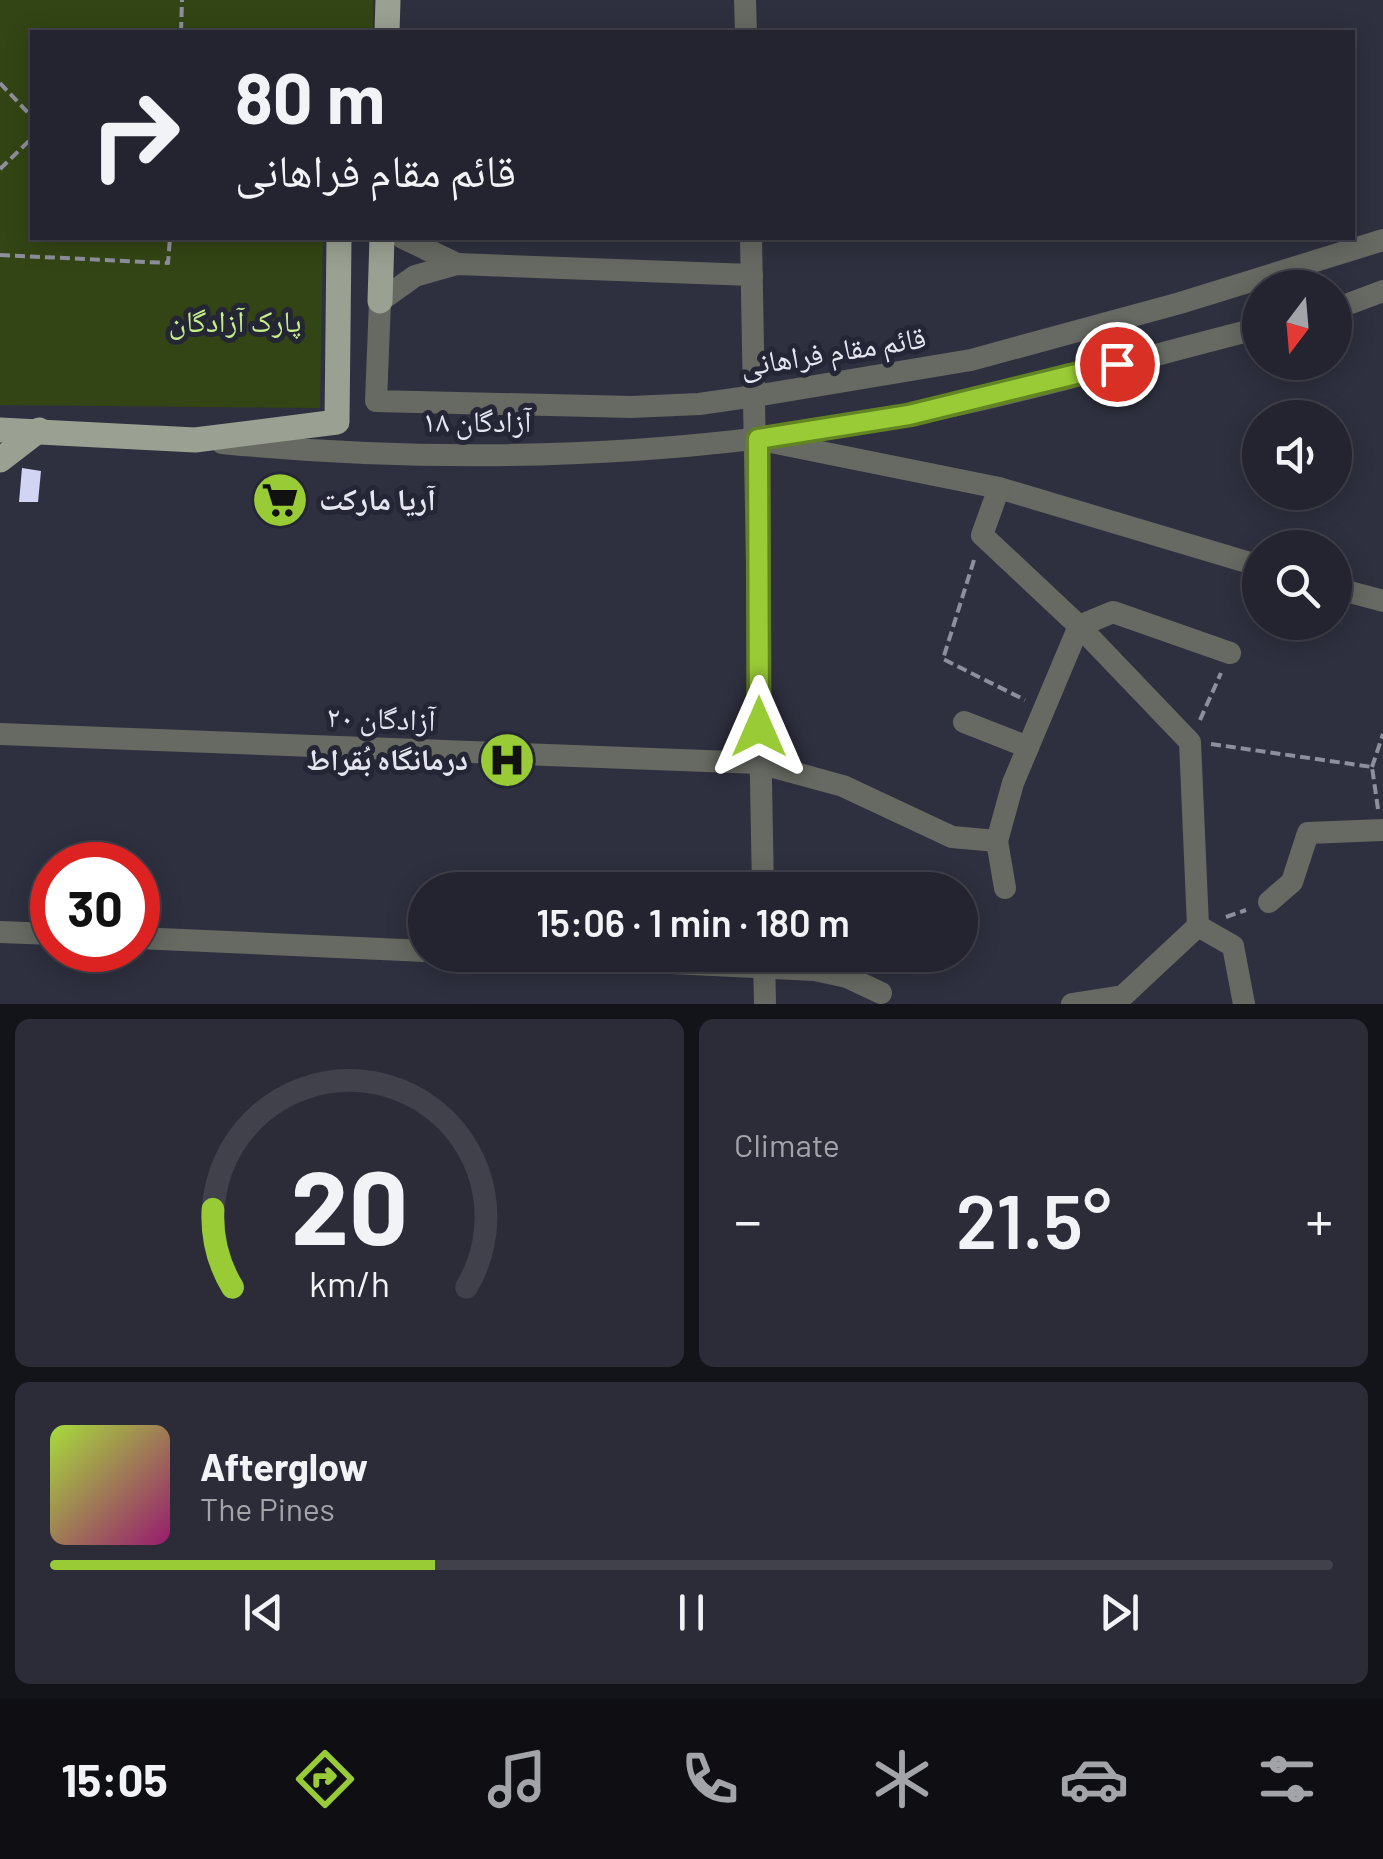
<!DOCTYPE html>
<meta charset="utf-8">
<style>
body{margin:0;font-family:Barlow,"Noto Naskh Arabic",sans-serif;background:#2b2c37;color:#f1f3f6;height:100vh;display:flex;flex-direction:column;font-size:38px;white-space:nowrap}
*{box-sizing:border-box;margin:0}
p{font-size:32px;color:#a3a4aa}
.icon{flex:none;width:55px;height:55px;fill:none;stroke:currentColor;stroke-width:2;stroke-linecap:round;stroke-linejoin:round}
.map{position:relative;height:1004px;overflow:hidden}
.side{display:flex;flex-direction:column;gap:15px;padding:15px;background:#13141a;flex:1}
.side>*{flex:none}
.hud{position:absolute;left:30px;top:30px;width:1325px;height:210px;border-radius:0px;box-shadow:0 5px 25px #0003,0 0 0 2px #40414b;background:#23242f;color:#f1f3f6;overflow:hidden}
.needle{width:65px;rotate:196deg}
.buttons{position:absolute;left:1242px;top:270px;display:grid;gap:20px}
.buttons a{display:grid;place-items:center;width:110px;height:110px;border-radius:50%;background:#23242f;box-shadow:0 5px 25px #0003,0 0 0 2px #40414b;font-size:50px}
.speed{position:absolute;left:30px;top:842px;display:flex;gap:20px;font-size:50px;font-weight:700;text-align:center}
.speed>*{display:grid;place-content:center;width:130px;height:130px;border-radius:50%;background:#23242f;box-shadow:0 5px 25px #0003,0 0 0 2px #40414b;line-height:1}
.speed .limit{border:15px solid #d22;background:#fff;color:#111}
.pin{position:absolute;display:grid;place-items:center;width:85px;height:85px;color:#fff;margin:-42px;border:5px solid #fff;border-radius:50%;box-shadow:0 2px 10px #0007}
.me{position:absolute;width:110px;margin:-55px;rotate:0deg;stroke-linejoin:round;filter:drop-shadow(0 0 8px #0008)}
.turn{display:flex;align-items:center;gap:35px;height:210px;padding:0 40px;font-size:45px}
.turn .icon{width:130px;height:130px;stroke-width:2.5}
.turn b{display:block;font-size:70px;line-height:85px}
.big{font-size:75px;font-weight:600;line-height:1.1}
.side .widget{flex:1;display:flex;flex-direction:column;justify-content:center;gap:15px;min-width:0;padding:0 35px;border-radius:15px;background:#2b2c37}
.side .dial{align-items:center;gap:0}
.dial svg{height:260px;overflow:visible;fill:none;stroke:#40414b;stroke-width:7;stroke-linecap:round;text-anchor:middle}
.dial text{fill:#f1f3f6;stroke:none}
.song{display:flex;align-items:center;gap:30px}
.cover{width:120px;height:120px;border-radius:15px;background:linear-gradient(135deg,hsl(80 70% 55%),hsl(320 70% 35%))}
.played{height:10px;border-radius:5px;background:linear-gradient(90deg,#99cb36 30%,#40414b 30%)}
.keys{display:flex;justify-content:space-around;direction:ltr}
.heat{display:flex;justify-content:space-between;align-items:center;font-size:55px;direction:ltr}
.side .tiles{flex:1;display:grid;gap:15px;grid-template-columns:1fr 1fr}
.widget:last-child{grid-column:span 2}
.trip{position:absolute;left:408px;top:872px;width:570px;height:100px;border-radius:50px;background:#23242f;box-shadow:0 5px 25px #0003,0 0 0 2px #40414b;font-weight:600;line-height:100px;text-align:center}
.menu{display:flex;height:160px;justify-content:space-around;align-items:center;background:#0e0e13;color:#a3a4aa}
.menu .icon{width:70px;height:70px}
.menu .selected{color:#99cb36}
.menu b{font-size:45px;color:#f1f3f6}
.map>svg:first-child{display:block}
</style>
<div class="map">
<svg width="1383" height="1004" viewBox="0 0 1383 1004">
<rect width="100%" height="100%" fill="#2f303f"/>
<path fill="#334514" d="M0 0H373V32H32V238H323L320 408 0 405Z"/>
<path fill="#d1d4f2" d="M22 468 41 471 38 502H19Z"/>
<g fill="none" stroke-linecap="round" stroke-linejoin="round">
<g stroke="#8e8f9c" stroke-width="4" stroke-dasharray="10 5" stroke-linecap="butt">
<path d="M181 32 182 0"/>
<path d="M0 83 32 117"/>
<path d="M0 169 32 138"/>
<path d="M0 255 168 263 170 238"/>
<path d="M974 560 943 659 1025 700"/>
<path d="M1200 720 1221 673"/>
<path d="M1211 744 1372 767 1378 809"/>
<path d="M1372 767 1383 734"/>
<path d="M1226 917 1246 910"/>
</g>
<g stroke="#666a62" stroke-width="22">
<path d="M745 0 746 32"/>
<path d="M403 238 457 264"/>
<path d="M751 238 763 890"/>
<path d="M752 275 457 264 415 276 380 301 376 401 631 407 699 404 755 396 971 360 1180 303 1383 240"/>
<path d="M1335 309 1383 291"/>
<path d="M771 442 999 488 1260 566"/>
<path d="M222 443C449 465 683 458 908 415 1026 393 1143 357 1260 328"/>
<path d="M999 488 982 535 1079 626 1190 742 1198 926"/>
<path d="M1335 588 1383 601"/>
<path d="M964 722 1028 747"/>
<path d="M0 734 759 763 843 786 952 837 997 841 1013 783 1079 626 1113 612 1230 653"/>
<path d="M997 841 1005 888"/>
<path d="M1269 902 1292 882 1308 833 1383 830"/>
<path d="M1198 926 1233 946 1244 1004"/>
<path d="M0 932 52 934"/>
<path d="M138 938 425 951"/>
<path d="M507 955 815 970 847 977 881 993"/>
<path d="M764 955 765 1004"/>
<path d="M1072 1004 1123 996 1198 926"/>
</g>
<g stroke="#9aa192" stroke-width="25">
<path d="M387 32 388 0"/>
<path d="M380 301 382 238"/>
<path d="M0 430 195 440 337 422 339 238"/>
<path d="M0 460 39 430"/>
</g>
</g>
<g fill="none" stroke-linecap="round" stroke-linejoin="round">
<g stroke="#638423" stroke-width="25">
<path id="route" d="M759 727 758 439 909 415 1117 364"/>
</g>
<use href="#route" stroke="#99cb36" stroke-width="18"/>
</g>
<defs>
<g id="supermarket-disc" transform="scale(2.875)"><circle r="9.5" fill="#99cb36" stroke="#252635"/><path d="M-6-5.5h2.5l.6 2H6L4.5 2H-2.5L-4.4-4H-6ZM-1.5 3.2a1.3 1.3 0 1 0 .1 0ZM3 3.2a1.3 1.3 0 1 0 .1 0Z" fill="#111"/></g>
<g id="hospital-disc" transform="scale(2.875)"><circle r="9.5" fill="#99cb36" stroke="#252635"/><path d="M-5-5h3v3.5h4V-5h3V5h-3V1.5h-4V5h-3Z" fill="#111"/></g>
</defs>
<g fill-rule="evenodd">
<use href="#supermarket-disc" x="280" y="500"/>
<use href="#hospital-disc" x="507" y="760"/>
</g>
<g text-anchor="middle" stroke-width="10" stroke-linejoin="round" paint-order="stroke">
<g font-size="30" fill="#c5ed89" stroke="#252635">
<text x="235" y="332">پارک آزادگان</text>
</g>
<g font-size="30" fill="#e4e5ef" stroke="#252635">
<text transform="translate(833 352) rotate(-9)" y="10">قائم مقام فراهانی</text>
<text x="477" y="432">آزادگان ۱۸</text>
<text transform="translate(381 719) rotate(2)" y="10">آزادگان ۲۰</text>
</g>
<g font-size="30" font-weight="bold" fill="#e4e5ef" stroke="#252635" text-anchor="start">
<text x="319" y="510">آریا مارکت</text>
<text x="468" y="770" text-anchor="end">درمانگاه بُقراط</text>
</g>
</g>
</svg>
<div class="buttons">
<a><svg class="needle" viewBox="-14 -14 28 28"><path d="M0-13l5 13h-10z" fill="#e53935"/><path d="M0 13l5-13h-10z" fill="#a3a4aa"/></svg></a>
<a><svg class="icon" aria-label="sound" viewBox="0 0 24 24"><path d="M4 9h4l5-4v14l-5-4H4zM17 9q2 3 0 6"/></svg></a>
<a><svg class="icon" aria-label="search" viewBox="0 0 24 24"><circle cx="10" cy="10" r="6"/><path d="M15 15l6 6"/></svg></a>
</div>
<div class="speed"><div class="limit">30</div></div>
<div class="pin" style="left:1117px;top:364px;background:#d93025"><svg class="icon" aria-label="arrive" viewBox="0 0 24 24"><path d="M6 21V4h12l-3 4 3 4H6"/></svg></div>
<svg class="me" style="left:759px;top:727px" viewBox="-20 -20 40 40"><path d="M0-17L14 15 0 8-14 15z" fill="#99cb36" stroke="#fff" stroke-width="4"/></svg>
<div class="trip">15:06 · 1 min · 180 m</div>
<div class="hud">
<div class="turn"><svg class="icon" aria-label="right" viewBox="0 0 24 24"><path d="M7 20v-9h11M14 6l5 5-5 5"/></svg><div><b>80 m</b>قائم مقام فراهانی</div></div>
</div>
</div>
<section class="side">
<div class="tiles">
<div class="widget dial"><svg viewBox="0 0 100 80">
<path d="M14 69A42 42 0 1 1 86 69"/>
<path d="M14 69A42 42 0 0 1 8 45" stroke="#99cb36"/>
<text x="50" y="56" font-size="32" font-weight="700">20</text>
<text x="50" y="72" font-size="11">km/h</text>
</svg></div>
<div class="widget"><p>Climate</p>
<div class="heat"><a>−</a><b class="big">21.5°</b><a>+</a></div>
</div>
<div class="widget">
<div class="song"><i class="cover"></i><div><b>Afterglow</b><p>The Pines</p></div></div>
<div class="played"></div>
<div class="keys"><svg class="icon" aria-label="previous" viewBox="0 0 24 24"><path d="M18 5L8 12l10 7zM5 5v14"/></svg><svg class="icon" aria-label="pause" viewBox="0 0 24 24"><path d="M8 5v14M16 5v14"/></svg><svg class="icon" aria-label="next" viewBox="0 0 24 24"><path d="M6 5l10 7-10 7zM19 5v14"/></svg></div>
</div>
</div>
</section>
<nav class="menu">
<b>15:05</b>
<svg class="icon selected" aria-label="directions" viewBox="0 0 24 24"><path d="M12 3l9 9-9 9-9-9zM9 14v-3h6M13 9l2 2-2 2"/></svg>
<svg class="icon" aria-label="music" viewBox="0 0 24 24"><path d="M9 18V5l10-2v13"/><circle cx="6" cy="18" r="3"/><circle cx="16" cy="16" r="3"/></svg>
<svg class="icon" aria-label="phone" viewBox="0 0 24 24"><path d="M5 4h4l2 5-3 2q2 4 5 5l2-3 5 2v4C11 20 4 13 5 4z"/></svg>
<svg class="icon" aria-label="climate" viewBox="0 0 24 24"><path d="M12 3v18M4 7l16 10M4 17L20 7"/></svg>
<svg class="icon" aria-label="car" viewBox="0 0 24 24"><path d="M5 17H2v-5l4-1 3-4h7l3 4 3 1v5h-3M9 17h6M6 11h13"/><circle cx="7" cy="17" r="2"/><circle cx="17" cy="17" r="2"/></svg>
<svg class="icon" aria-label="filters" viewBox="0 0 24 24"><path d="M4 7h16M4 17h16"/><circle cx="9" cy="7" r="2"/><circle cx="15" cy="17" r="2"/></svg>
</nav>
